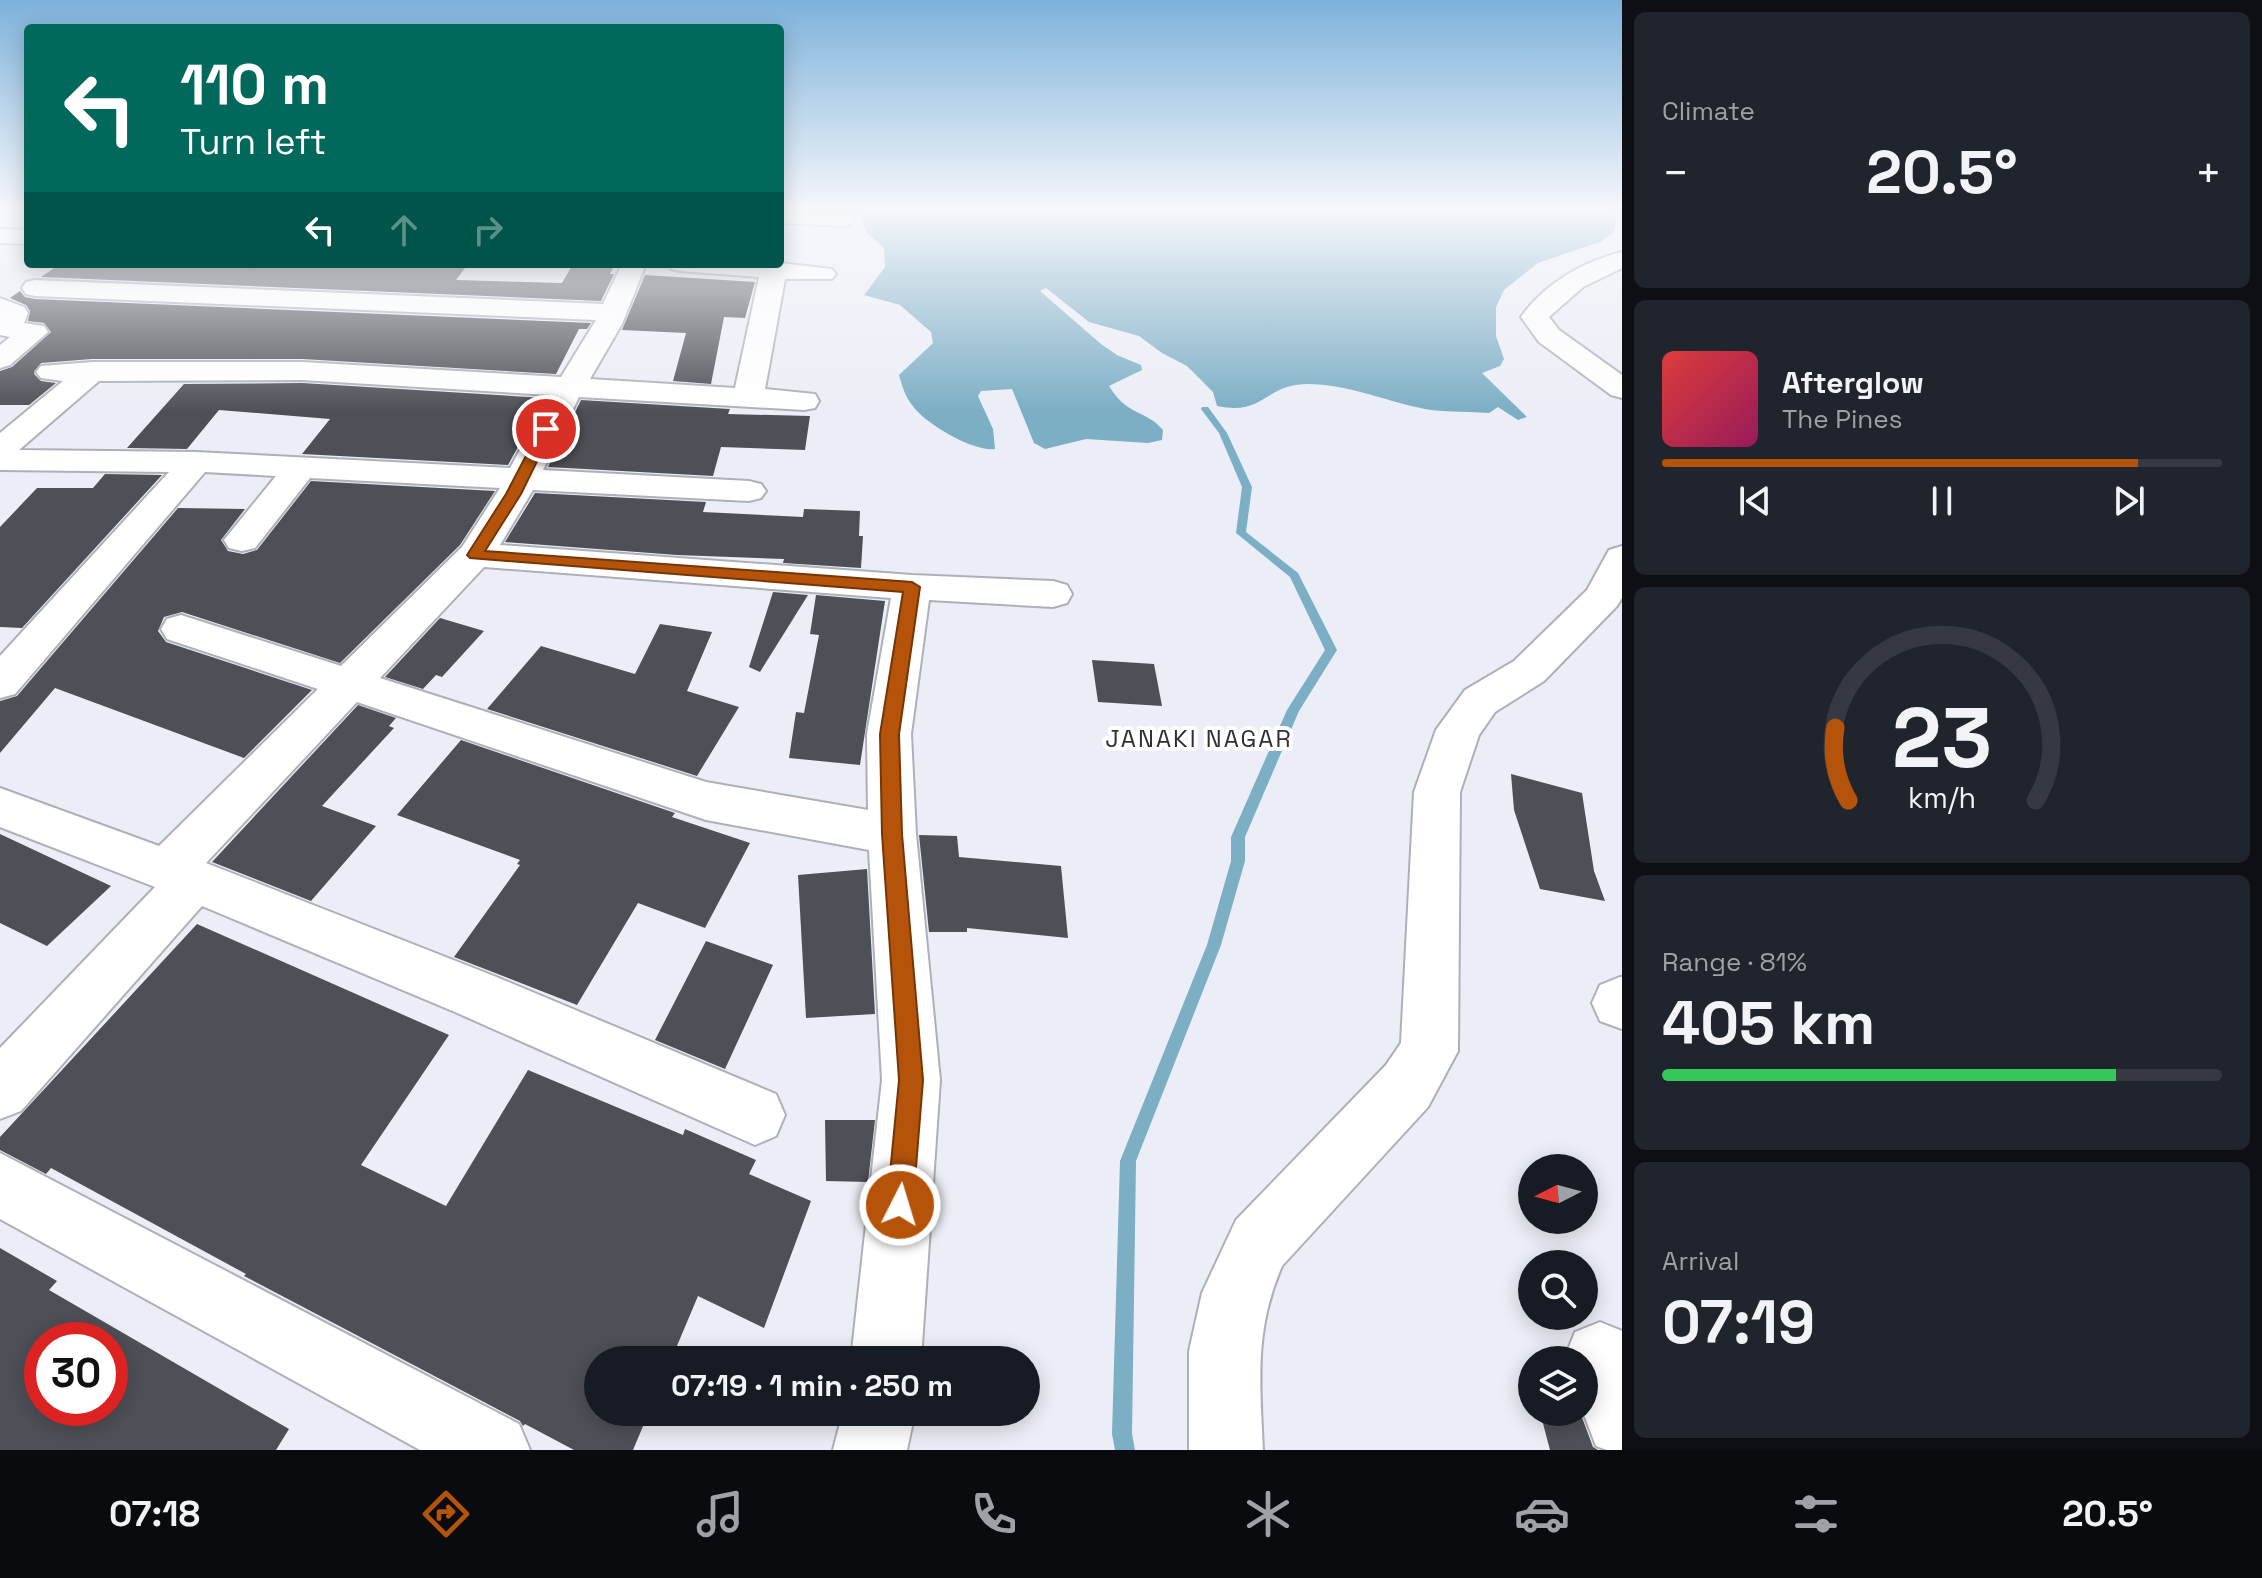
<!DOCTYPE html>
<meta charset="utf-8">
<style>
body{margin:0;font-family:"Space Grotesk",sans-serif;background:#20242c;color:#f1f3f6;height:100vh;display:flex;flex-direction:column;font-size:30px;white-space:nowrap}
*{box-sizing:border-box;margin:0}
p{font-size:26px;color:#9ea1a6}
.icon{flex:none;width:44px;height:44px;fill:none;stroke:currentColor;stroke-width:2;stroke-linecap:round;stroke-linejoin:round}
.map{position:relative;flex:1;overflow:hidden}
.side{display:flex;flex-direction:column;gap:12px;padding:12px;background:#0d0f14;width:640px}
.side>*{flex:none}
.banner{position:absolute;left:24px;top:24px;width:760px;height:244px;border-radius:8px;box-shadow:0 4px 20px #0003;background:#00695c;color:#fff;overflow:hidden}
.needle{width:52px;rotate:264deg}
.buttons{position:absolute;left:1518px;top:1154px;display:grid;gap:16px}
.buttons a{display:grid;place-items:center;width:80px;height:80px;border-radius:50%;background:#171b24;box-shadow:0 4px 20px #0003;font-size:40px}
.speed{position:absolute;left:24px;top:1322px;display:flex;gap:16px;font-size:40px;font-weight:700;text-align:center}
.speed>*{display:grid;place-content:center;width:104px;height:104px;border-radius:50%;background:#171b24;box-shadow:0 4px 20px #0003;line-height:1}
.speed .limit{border:12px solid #d22;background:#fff;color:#111}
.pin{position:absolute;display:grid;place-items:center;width:68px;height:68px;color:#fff;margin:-34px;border:4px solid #fff;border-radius:50%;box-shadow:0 2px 8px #0007}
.me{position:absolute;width:88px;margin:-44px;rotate:5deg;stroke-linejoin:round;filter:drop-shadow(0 0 6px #0008)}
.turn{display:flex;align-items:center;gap:28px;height:168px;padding:0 24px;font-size:36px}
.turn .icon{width:104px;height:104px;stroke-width:2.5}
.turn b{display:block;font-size:56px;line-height:68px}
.lanes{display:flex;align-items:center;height:76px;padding:0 24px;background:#0003;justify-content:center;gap:40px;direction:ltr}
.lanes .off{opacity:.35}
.big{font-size:60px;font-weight:800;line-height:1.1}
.side .widget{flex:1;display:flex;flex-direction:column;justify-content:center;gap:12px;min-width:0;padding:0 28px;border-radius:12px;background:#20242c}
.side .dial{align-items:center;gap:0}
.dial svg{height:208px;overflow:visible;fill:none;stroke:#363941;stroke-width:7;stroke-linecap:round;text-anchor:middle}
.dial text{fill:#f1f3f6;stroke:none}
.song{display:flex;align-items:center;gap:24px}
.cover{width:96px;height:96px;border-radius:12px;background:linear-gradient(135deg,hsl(0 70% 55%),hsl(330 70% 35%))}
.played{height:8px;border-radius:4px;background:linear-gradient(90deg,#b45309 85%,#363941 85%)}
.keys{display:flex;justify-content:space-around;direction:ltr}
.heat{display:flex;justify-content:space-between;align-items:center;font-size:44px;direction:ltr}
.charge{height:12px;border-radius:6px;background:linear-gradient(90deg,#34c759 81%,#363941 0)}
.trip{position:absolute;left:584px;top:1346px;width:456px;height:80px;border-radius:40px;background:#171b24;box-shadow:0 4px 20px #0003;font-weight:800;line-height:80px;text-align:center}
.tab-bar{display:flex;height:128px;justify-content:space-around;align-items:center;background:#090b0e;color:#9ea1a6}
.tab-bar .icon{width:56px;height:56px}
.tab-bar .selected{color:#b45309}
.tab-bar b{font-size:36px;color:#f1f3f6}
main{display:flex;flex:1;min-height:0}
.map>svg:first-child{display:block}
</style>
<main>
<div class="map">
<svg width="1622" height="1450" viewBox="0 0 1622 1450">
<rect width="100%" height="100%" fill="#eceef7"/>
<path fill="#7caec4" d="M859 209H1612L1617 220 1613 233 1600 242 1538 263 1504 290 1496 307V336L1504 359 1500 366 1482 373 1527 417 1518 420 1498 407 1489 413C1465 411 1439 413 1416 407 1380 399 1345 384 1308 384 1264 384 1265 416 1217 406L1213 392 1187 366 1162 353 1139 336 1089 322 1046 288 1040 291 1101 344 1117 355 1141 365 1142 370 1109 386C1128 417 1145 409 1163 430L1162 440 1148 443 1086 439 1045 449 1034 443 1012 389 981 391 978 396 993 429 995 449C973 452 924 423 912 405 905 396 902 386 899 375L933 343 931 332 900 305 864 295 885 267 884 248 866 232Z"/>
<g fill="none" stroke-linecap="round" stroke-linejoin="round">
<path fill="#7caec4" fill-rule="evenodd" d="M1202 407H1208L1227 433 1252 487 1246 532 1298 573 1337 650 1299 711 1245 837V861L1221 945 1136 1161 1132 1434 1135 1450H1115L1112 1434 1120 1161 1207 945 1231 861V837L1287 710 1325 650 1290 577 1236 533 1242 487 1219 433 1201 409Z"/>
</g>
<g fill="#4e5057" fill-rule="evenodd">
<path d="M60 264H468L456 280 562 283 573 264H615L610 274H614L601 301 41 277Z"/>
<path d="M645 275 755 282 745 318 724 317 711 384 673 381 686 333 622 330Z"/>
<path d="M20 291 25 297 35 299 591 323 587 329H579L556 374 302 359H92L41 363 34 374 41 381 56 383 29 405H0V371L12 367 51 332 44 323 28 321 30 311 26 305 10 298Z"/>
<path d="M302 383 545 398 508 465 302 454 330 419 219 410 187 449 127 448 184 384Z"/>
<path d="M581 400 730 409 728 414 810 416 805 450 721 447 713 476 548 467Z"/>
<path d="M105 474 162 475 22 628 0 627V527L37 488H93Z"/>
<path d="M311 481 495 491 460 545 340 663 182 612 164 617 158 631 166 642 312 690 244 758 55 688 0 753V701L17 696 178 508 245 509 221 540 228 551 243 554 257 550Z"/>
<path d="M535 493 706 502 703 512 803 517 804 509 860 511 859 536H863L861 568 783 563 784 559 677 555 505 542Z"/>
<path d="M773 592 808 595 760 672 749 667Z"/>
<path d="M816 595 885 601 860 765 789 758 796 712 804 713 819 635 810 634Z"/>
<path d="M440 618 484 631 442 677 436 675 423 689 385 677Z"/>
<path d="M660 624 712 632 687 691 739 707 697 776 487 709 541 646 635 674Z"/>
<path d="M1092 660 1154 664 1162 706 1098 702Z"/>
<path d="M358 705 396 718 389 726 394 728 322 806 376 826 311 901 212 862Z"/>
<path d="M461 740 675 813 672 817 750 843 705 928 638 903 577 1005 454 957 520 865 517 864 520 860 397 815Z"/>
<path d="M1511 774 1582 793 1594 871 1605 901 1540 889 1514 810Z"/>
<path d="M0 834 111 886 47 946 0 923Z"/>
<path d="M919 835 957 836 959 857 1061 866 1068 938 967 928V932H929Z"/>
<path d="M867 869 875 1014 806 1018 798 875Z"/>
<path d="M197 924 449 1035 361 1165 446 1206 528 1070 683 1135 685 1129 756 1160 749 1174 811 1201 764 1328 698 1296 671 1360H598V1412H649L633 1450H574L525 1424 523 1426 520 1421 244 1276 246 1274 51 1168 46 1174 0 1150V1137Z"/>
<path d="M706 941 773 965 725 1069 655 1040Z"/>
<path d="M825 1120H875L868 1182 826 1181Z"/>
<path d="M0 1248 57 1281 49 1290 289 1429 276 1450H0ZM42 1340H110V1408H42Z"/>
<path d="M1540 1412H1580L1593 1447 1598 1450H1550Z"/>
</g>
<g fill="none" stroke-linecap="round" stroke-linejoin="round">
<g stroke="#aeb0b9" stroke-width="4">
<g id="minor">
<path d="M780 209 843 212 851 214 855 219 851 224 843 226 780 223Z"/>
<path d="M0 229 28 230V244L0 243Z"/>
<path d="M1622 252V268L1583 287 1549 317 1559 330 1622 375V398L1611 395 1539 342 1521 317C1544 284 1584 261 1622 252Z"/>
<path d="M780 263 832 269 836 274 832 279H785L765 389 815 394 819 401 815 408 804 410 579 397 543 470 749 481 761 484 766 491 761 498 749 501 533 490 500 545 912 575 1053 581 1067 585 1072 594 1067 603 1053 607 929 600 911 734 916 834 940 1080 921 1360H851L882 1080 869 850 706 820 357 702 206 863 494 976 776 1094 785 1115 776 1136 755 1145 455 1012 202 906 21 1111 0 1119V1048L155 887 0 827V788L159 846 318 689 167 639 161 629 167 619 181 615 341 666 462 547 500 488 310 478 255 548 242 551 229 548 224 540 276 476 205 472 15 694 0 698V656L169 472 0 470V433L63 381 41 378 36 372 41 366 92 362H302L561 377 596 320 35 296 26 294 22 288 26 282 35 280 603 304 622 264H646L622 324 590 379 735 388 759 277 680 271 671 269 668 264ZM302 380 550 395 510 468 196 452 19 450 99 381ZM484 567 891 598 867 734 868 810 706 782 380 678Z"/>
<path d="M0 298 24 307 28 313 24 323 44 326 48 332 10 365 0 368V345L10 337 0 335Z"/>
<path d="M1622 546V598L1617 606 1544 681 1495 712 1479 735 1460 792 1458 1051 1428 1107 1282 1266C1254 1331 1260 1382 1263 1450H1189V1351L1202 1293 1236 1220 1386 1065 1401 1043 1414 792 1436 730 1465 690 1514 661 1587 590 1609 550Z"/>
<path d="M1620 977H1622V1029L1600 1021 1592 1003 1600 985Z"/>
<path d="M0 1153 519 1424 530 1450H420L0 1219Z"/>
<path d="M1600 1322 1622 1331V1450H1607L1596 1446 1583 1412 1584 1360H1566L1565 1357 1575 1332Z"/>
<path d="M843 1412H915L907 1450H833Z"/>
</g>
</g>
<use href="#minor" fill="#fff" fill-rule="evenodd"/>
</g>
<linearGradient id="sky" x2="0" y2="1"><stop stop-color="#7db2da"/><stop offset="0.51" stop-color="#f6f7fb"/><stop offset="1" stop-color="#f6f7fb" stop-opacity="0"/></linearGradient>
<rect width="1622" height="412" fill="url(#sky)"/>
<path fill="#b45309" stroke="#753606" stroke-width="2" d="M546 425 553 429 521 494 485 551 912 582 920 587 899 734 902 834 923 1080 913 1205 909 1214 900 1218 890 1214 887 1205 899 1080 882 834 880 734 903 592 470 558 467 555 506 494 540 429Z"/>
<g text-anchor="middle" stroke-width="8" stroke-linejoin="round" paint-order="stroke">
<g font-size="24" letter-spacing="2" fill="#303034" stroke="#fff">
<text x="1199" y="747">JANAKI NAGAR</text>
</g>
</g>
</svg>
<div class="buttons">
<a><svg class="needle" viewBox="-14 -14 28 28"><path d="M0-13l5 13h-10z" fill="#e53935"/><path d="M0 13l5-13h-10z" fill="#9ea1a6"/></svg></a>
<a><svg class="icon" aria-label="search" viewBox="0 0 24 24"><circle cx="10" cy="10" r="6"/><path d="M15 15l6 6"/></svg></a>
<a><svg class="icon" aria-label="layers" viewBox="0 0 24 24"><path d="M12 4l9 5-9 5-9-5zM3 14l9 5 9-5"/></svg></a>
</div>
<div class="speed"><div class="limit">30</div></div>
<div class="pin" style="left:546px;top:429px;background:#d93025"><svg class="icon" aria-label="arrive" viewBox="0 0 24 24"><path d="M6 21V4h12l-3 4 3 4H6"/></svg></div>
<svg class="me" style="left:900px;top:1205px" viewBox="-20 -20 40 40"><circle r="17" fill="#b45309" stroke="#fff" stroke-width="3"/><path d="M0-11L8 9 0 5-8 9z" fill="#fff"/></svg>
<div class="trip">07:19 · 1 min · 250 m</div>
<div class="banner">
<div class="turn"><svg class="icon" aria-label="left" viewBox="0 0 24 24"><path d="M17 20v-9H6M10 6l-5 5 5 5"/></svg><div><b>110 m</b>Turn left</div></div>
<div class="lanes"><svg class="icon" aria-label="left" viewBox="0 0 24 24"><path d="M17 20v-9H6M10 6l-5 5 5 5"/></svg><svg class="icon off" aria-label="ahead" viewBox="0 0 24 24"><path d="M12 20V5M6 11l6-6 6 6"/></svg><svg class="icon off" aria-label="right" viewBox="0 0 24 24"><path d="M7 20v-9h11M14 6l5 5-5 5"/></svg></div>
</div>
</div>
<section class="side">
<div class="widget"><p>Climate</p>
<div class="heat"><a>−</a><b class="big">20.5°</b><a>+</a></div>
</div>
<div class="widget">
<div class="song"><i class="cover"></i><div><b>Afterglow</b><p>The Pines</p></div></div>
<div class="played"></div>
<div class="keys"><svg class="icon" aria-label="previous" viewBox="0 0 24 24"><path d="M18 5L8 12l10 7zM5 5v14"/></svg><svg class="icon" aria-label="pause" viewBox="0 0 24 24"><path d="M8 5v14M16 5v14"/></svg><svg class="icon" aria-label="next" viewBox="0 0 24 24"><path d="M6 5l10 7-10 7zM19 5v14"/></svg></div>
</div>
<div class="widget dial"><svg viewBox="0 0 100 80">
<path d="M14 69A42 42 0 1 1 86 69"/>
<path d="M14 69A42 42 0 0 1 9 41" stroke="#b45309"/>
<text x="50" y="56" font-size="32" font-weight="700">23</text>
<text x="50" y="72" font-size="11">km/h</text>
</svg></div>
<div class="widget"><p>Range · 81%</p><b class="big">405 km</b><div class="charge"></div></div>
<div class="widget"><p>Arrival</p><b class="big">07:19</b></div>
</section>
</main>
<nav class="tab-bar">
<b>07:18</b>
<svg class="icon selected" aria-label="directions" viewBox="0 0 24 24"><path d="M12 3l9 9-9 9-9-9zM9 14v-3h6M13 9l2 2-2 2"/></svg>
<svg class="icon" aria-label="music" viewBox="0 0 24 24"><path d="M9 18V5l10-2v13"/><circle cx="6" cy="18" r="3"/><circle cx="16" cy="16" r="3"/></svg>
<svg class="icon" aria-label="phone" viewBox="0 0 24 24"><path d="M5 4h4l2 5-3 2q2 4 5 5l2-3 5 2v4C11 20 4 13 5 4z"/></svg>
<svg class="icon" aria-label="climate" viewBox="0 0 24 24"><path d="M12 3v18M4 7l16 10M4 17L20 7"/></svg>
<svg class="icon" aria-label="car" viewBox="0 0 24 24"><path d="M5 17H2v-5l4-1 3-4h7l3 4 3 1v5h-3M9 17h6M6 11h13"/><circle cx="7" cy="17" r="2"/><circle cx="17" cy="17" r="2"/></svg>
<svg class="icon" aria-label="filters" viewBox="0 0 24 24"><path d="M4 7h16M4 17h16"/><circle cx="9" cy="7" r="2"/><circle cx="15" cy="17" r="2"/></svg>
<b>20.5°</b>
</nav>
